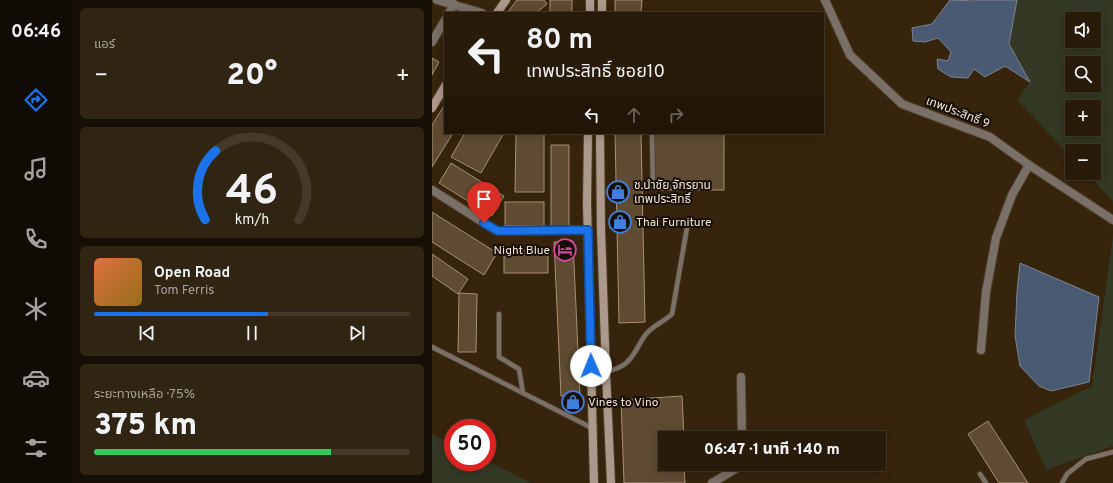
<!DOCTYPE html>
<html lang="th">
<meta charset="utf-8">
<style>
body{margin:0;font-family:Overpass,"Noto Sans Thai",sans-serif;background:#302412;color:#f1f3f6;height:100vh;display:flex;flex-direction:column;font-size:15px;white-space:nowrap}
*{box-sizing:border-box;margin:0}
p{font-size:13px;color:#a5a19c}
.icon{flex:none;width:22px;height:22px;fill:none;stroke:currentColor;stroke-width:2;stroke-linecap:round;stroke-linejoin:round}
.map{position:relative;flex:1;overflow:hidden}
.sheet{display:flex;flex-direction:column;gap:8px;padding:8px;background:#160f05;width:360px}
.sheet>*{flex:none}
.hud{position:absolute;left:12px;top:12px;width:380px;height:122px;border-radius:0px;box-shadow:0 2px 10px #0003,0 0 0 1px #44392a;background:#281b09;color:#f1f3f6;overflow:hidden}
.controls{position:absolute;left:633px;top:12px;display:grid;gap:8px}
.controls a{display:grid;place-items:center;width:36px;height:36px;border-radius:0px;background:#281b09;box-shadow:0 2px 10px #0003,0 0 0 1px #44392a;font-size:20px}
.speed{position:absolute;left:12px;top:419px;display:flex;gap:8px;font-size:20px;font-weight:700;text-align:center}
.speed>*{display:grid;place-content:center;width:52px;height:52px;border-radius:50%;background:#281b09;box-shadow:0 2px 10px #0003,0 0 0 1px #44392a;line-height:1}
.speed .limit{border:6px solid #d22;background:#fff;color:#111}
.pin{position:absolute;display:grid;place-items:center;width:34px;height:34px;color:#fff;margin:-41px -17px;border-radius:50% 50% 50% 0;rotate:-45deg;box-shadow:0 0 4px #0007}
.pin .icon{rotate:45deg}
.me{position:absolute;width:44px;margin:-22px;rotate:359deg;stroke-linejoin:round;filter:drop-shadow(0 0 3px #0008)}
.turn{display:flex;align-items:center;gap:14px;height:84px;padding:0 16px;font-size:18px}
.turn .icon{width:52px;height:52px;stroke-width:2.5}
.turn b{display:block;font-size:28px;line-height:34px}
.lanes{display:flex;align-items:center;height:38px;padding:0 16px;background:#0003;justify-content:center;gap:20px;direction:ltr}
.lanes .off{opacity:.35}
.big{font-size:30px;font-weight:800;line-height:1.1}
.sheet .widget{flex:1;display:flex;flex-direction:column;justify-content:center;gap:6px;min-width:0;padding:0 14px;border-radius:6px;background:#302412}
.sheet .dial{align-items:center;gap:0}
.dial svg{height:104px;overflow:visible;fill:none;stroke:#44392a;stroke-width:7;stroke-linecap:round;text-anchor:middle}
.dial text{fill:#f1f3f6;stroke:none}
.song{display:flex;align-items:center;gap:12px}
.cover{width:48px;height:48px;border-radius:6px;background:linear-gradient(135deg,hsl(20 70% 55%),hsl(40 70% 35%))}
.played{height:4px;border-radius:2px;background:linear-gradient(90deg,#1a73e8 55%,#44392a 55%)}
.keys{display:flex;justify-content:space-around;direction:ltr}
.heat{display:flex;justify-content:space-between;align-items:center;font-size:22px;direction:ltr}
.charge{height:6px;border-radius:3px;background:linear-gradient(90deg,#34c759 75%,#44392a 0)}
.trip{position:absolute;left:226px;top:431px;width:228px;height:40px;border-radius:0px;background:#281b09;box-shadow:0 2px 10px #0003,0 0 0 1px #44392a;font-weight:800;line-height:40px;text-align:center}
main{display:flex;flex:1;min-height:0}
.menu{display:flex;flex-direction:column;width:72px;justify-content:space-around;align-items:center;background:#100b04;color:#a5a19c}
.menu .icon{width:28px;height:28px}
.menu .active{color:#1a73e8}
.menu b{font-size:18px;color:#f1f3f6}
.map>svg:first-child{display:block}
</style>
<main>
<nav class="menu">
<b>06:46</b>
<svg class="icon active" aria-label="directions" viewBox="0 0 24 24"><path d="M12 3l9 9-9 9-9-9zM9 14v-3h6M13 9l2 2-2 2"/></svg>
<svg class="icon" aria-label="music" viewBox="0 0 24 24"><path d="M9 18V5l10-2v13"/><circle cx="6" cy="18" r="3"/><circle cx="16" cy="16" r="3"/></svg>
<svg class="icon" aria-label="phone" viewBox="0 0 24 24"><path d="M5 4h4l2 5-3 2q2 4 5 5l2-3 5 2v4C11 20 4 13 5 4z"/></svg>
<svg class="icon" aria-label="climate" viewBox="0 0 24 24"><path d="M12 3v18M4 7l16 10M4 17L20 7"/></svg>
<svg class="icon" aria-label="car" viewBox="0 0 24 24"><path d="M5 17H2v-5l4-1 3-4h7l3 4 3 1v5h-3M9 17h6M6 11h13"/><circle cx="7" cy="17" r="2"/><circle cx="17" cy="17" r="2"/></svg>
<svg class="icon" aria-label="filters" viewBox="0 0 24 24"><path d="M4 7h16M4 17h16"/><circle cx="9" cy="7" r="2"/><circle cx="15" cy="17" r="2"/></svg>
</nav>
<section class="sheet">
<div class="widget"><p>แอร์</p>
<div class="heat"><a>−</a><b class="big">20°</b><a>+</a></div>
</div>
<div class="widget dial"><svg viewBox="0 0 100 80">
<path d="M14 69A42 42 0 1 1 86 69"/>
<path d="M14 69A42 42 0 0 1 22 16" stroke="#1a73e8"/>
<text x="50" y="56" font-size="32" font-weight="700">46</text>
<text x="50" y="72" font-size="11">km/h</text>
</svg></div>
<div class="widget">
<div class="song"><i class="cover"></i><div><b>Open Road</b><p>Tom Ferris</p></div></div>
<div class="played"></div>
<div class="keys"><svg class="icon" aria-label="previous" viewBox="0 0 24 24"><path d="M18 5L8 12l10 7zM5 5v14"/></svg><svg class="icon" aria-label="pause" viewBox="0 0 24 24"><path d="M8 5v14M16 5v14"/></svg><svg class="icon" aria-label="next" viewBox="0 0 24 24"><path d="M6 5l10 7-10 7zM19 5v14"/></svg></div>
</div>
<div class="widget"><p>ระยะทางเหลือ · 75%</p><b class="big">375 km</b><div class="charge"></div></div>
</section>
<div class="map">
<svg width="681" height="483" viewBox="0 0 681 483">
<rect width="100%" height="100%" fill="#36240c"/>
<g fill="#333924" fill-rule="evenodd">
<path d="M585 0H681V201L654 173H662V151H640V158L585 100 598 82 577 44ZM640 19H662V41H640ZM640 63H662V85H640ZM640 107H662V129H640Z"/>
<path d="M681 236V446L614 470 592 420 660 386Z"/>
<path d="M0 434 21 444V462L55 461 99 483H0Z"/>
</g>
<g fill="#4a5a72" stroke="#7c8390">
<path d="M518 0 543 1 544 0H585L577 44 598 82 573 66 553 77 542 69 536 78 519 77 506 69 505 59 516 61 519 52 506 38 493 42 481 41 480 28 500 24Z"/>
<path d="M588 263 667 297 657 382 619 391 607 386 588 366 583 336 585 292Z"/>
</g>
<g fill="#5f4b32" stroke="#a79176">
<path d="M85 0H112L115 4 104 13H75Z"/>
<rect x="118" y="0" width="22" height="13"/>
<path d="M183 0H210L209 13H183Z"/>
<path d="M0 58 7 62 0 75Z"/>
<path d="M13 104V133H21L0 167V125Z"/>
<path d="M33 133H72L49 173 19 157Z"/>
<path d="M84 133H112V192H83Z"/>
<path d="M183 133H209L213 322 187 323Z"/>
<rect x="222" y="133" width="70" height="57"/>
<path d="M119 145H137V227L119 228Z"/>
<path d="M19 163 72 196 60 216 7 183Z"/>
<rect x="73" y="202" width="39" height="24"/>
<path d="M0 212 65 253 52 275 0 242Z"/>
<path d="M141 241 148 395 129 396 122 242Z"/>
<rect x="72" y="250" width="44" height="23"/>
<path d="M0 254 36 279 26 294 0 276Z"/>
<path d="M27 293 45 294 44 352H26Z"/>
<path d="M250 396 252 438H233V464H252L253 483H192L189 400Z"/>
<path d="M556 421 596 483H567L536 434Z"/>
</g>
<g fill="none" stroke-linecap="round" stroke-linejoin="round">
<g stroke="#503f28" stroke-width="6">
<g id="lane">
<path d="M220 133 221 188"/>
<path d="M67 314V357L87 369 91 393"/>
<path d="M0 347 160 428"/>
<path d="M174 372C180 370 189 368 194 363 204 355 207 342 215 333 222 325 233 321 240 314L256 222"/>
<path d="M548 474 554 483"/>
<path d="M630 483 635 474 654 459 681 452"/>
</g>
</g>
<g stroke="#503f28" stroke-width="10">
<g id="street">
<path d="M5 0 50 13"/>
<path d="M393 0 418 55 470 104 558 137 597 165 681 220"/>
<path d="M17 13 22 4"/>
<path d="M0 42 13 20"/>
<path d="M0 190 65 231 156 230"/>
<path d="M549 350 554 292 564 238 580 195 597 165"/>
<path d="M309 377 310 438"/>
<path d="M280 483 305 468 307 464"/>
</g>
</g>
<g stroke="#503f28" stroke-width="10">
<g id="secondary">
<path d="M65 13 74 0"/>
<path d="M158 13V0"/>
<path d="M170 13V0"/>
<path d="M0 108 13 86"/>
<path d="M156 133 155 204 162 483"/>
<path d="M168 133 169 230 174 372 179 483"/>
</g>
</g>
<use href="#lane" stroke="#7b7067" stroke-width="4.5"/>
<use href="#street" stroke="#7b7067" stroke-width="8"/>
<use href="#secondary" stroke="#ab998b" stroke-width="8"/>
</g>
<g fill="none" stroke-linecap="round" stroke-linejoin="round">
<g stroke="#114b97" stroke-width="10">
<path id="route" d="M52 223 66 231 156 230 159 366"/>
</g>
<use href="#route" stroke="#1a73e8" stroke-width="7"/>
</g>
<defs>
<g id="shop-ring" transform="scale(1.15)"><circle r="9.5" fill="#170f06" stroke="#3f7fe0" stroke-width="1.5"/><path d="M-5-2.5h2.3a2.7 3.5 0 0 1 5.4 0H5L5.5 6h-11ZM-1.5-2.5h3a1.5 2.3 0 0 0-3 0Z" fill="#3f7fe0"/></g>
<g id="hotel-ring" transform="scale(1.15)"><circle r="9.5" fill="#170f06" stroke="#d1479c" stroke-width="1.5"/><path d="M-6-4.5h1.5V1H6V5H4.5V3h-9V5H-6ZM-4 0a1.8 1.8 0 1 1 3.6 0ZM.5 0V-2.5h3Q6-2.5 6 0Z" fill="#d1479c"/></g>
</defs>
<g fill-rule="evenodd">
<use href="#shop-ring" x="186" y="192"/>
<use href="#shop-ring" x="188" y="222"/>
<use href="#hotel-ring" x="133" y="250"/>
<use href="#shop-ring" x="141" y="402"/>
</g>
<g text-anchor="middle" stroke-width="4" stroke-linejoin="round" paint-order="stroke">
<g font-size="12" fill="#f0e3d5" stroke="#170f06">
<text transform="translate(526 112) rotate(21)" y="4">เทพประสิทธิ์ 9</text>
</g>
<g font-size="12" fill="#f0e3d5" stroke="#170f06" text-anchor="start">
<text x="202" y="189">ช.นำชัย จักรยาน<tspan x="202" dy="14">เทพประสิทธิ์</tspan></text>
<text x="204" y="226">Thai Furniture</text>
<text x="118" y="254" text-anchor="end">Night Blue</text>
<text x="156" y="406">Vines to Vino</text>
</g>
</g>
</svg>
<div class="controls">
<a><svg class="icon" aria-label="sound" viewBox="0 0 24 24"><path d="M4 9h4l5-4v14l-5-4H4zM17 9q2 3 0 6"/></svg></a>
<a><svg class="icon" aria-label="search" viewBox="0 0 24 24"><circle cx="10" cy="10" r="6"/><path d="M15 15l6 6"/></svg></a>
<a>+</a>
<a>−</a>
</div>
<div class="speed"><div class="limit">50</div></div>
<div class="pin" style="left:52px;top:223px;background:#d93025"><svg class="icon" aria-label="arrive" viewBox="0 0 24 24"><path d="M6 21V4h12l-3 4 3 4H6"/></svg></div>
<svg class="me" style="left:159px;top:366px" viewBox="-20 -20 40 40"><circle r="19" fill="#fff"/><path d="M0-13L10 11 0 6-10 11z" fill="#1a73e8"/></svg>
<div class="trip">06:47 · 1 นาที · 140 m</div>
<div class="hud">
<div class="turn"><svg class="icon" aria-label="left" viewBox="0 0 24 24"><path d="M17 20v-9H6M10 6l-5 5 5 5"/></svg><div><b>80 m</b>เทพประสิทธิ์ ซอย10</div></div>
<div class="lanes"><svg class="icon" aria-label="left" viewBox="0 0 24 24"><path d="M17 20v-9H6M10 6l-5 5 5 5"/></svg><svg class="icon off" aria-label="ahead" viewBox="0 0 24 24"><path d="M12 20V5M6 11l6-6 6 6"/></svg><svg class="icon off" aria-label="right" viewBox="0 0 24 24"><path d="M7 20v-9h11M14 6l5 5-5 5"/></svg></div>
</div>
</div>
</main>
